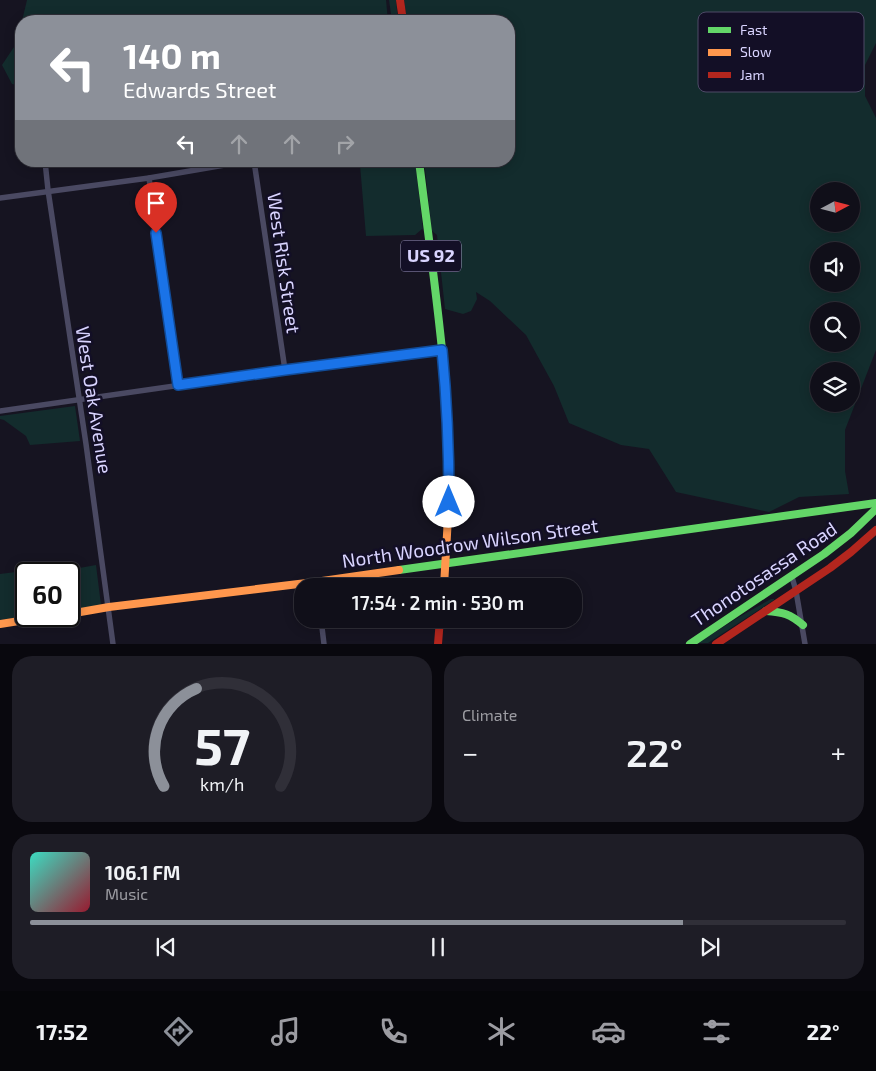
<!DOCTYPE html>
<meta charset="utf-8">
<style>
body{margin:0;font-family:"Exo 2",sans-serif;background:#1e1d26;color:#f1f3f6;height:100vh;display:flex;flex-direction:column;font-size:19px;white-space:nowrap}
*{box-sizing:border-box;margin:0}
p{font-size:16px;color:#9c9ca2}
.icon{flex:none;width:28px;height:28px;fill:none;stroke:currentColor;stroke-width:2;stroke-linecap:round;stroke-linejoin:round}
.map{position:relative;height:644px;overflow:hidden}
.panel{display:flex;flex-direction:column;gap:12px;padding:12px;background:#09080e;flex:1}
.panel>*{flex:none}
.guide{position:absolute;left:15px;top:15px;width:500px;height:152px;border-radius:20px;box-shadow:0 2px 12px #0003,0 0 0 1px #302f38;background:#8c9099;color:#fff;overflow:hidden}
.needle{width:32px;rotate:83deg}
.tools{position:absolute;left:810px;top:182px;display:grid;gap:10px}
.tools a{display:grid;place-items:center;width:50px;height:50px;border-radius:50%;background:#100f19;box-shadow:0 2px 12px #0003,0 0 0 1px #302f38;font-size:25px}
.speed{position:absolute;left:15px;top:562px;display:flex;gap:10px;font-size:25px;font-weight:700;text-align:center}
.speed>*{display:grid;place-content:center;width:65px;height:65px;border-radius:50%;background:#100f19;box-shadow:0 2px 12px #0003,0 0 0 1px #302f38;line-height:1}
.speed .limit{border:2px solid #111;border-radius:8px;background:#fff;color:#111}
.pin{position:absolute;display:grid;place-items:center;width:42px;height:42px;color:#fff;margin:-51px -21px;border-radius:50% 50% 50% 0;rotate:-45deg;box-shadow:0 0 5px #0007}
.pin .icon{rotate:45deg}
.me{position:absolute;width:55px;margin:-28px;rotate:0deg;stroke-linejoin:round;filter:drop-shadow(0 0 4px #0008)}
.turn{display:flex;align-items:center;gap:18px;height:105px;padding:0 25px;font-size:22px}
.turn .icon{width:65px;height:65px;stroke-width:2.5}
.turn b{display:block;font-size:35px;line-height:42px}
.lanes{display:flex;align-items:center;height:48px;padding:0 25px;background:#0003;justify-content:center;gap:25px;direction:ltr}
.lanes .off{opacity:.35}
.big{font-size:38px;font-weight:600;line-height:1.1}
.panel .widget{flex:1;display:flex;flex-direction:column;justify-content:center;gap:8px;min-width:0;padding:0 18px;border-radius:20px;background:#1e1d26}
.panel .dial{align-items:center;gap:0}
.dial svg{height:130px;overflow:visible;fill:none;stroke:#302f38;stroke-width:7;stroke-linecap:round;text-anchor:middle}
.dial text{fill:#f1f3f6;stroke:none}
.song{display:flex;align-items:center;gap:15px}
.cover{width:60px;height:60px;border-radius:8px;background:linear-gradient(135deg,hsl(170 70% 55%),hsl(350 70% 35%))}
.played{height:5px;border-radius:2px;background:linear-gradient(90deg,#8c9099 80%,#302f38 80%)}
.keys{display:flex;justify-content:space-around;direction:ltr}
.heat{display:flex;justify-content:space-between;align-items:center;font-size:28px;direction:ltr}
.panel .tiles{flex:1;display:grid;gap:12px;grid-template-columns:1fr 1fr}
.widget:last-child{grid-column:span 2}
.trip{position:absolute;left:294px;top:578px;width:288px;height:50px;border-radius:20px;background:#100f19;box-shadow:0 2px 12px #0003,0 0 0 1px #302f38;font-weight:600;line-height:50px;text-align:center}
.tab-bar{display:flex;height:80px;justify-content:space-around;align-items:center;background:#06060a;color:#9c9ca2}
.tab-bar .icon{width:35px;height:35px}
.tab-bar .active{color:#8c9099}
.tab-bar b{font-size:22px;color:#f1f3f6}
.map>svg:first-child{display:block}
</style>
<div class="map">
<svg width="876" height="644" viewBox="0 0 876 644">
<rect width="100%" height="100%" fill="#161421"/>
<g fill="#132c2d" fill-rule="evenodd">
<path d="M27 0H386L388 21H22Z"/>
<path d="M389 0H396L398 21H392Z"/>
<path d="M404 0H876V43L865 65V96L876 118V350L845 430V471L849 494 799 497 769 512 676 492 649 449 621 445 569 423 554 386 526 335 490 301 476 292 477 299 471 311 463 314 445 309 437 235 432 231 424 161H509V21H407ZM819 191H851V224H819ZM819 251H851V284H819ZM819 311H851V344H819ZM819 371H851V404H819Z"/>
<path d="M21 26V86L12 84 2 65 18 41Z"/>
<path d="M386 161H415L423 230 422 229 415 235 366 236 360 165Z"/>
<path d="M75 406 80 441 30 445 26 436 4 420 0 419V416Z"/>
<path d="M71 565 72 568 74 569 96 565 101 605 69 610V574H26V616L0 620V574Z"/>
<path d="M771 599H774V600L708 643H698L739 617Z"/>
</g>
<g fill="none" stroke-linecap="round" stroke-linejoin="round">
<g stroke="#4a4962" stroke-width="5.5">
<path d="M45 161 48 190 86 444 113 644"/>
<path d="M254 161 285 370"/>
<path d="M302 161 325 164 357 161"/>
<path d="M149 178 178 385"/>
<path d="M0 198 149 178 248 161"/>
<path d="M0 411 285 370 442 350"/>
<path d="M792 577 796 591 805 644"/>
<path d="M321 619 324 644"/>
</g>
<g stroke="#63d668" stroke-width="8">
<path d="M419 161C429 242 441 323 447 404 449 436 449 468 449 500"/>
<path d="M399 570 876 503"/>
<path d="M766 611C783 612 790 614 803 625"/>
<path d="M690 644 824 554 851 533 876 509"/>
</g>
<g stroke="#ff974d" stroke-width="8">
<path d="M444 586 449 500"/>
<path d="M69 614 109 607 315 582 399 570"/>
<path d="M0 624 51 616"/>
</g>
<g stroke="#b3261e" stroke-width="8">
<path d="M400 0 403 21"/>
<path d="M438 644 440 619"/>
<path d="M716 644 830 568 851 552 876 530"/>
</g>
</g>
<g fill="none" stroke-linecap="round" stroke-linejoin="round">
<g stroke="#114b97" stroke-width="12">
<path id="route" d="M156 233 178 385 285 370 442 350C447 401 449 451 449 502"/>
</g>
<use href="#route" stroke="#1a73e8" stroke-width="9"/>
</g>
<g text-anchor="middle" stroke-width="5" stroke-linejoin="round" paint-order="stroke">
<rect fill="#130f26" stroke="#9e99be" stroke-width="1" x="401" y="240.5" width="60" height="31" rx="4"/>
<g font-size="18" font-weight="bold" fill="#d9d4ff">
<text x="431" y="262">US 92</text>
</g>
<g font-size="19" fill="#d9d4ff" stroke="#130f26">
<text transform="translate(284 263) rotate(82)" y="7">West Risk Street</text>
<text transform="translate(94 400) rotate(81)" y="7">West Oak Avenue</text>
<text transform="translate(470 543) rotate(-8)" y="7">North Woodrow Wilson Street</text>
<text transform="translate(764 574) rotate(-34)" y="7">Thonotosassa Road</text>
</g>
</g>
<rect x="698" y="12" width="166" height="80" rx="8" fill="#130f26" stroke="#4e4a67" stroke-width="1"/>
<rect x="708" y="27" width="23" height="6" fill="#63d668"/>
<rect x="708" y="49" width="23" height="7" fill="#ff974d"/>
<rect x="708" y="72" width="23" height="6" fill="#b3261e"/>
<g font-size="14" fill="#d9d4ff">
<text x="740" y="35">Fast</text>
<text x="740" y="57">Slow</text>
<text x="740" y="80">Jam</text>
</g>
</svg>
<div class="tools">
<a><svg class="needle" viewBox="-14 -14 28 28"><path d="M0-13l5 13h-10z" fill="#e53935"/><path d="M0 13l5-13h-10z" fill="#9c9ca2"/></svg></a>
<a><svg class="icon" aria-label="sound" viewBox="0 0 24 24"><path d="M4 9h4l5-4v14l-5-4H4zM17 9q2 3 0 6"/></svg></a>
<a><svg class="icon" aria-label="search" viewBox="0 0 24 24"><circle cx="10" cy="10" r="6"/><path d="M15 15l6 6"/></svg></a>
<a><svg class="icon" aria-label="layers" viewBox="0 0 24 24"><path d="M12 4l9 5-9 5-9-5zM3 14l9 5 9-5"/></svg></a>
</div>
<div class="speed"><div class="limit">60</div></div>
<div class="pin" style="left:156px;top:233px;background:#d93025"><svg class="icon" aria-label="arrive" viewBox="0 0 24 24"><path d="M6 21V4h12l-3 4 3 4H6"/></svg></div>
<svg class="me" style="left:449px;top:502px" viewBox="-20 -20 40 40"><circle r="19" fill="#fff"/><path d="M0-13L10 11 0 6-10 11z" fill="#1a73e8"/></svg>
<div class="trip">17:54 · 2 min · 530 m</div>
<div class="guide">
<div class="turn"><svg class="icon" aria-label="left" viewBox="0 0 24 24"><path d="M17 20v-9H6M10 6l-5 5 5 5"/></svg><div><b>140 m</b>Edwards Street</div></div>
<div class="lanes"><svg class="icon" aria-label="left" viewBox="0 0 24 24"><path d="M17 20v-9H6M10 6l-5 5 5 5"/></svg><svg class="icon off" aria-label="ahead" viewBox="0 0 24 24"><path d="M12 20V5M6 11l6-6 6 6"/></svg><svg class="icon off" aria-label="ahead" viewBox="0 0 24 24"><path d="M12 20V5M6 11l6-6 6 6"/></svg><svg class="icon off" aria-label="right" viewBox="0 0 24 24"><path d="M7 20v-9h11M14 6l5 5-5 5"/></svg></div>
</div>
</div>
<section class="panel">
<div class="tiles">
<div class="widget dial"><svg viewBox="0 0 100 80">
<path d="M14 69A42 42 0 1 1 86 69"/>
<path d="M14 69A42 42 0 0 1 34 9" stroke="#8c9099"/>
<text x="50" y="56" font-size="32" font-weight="700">57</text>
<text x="50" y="72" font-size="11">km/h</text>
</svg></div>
<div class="widget"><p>Climate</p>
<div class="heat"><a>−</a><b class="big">22°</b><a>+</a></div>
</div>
<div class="widget">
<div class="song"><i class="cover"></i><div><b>106.1 FM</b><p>Music</p></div></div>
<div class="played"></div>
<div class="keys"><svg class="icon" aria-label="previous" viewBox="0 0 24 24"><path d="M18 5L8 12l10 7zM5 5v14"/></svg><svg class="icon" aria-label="pause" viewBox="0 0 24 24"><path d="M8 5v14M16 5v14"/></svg><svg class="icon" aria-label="next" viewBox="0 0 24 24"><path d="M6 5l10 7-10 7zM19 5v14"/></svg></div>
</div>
</div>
</section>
<nav class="tab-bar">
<b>17:52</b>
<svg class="icon active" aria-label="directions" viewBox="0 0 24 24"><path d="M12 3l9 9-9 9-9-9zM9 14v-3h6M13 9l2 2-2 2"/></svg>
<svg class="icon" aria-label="music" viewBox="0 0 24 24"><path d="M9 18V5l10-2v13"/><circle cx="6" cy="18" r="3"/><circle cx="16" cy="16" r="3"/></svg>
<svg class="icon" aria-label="phone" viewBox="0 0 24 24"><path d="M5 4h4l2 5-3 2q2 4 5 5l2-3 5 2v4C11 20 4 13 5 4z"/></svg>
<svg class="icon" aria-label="climate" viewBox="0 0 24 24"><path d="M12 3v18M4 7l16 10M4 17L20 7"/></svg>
<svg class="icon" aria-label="car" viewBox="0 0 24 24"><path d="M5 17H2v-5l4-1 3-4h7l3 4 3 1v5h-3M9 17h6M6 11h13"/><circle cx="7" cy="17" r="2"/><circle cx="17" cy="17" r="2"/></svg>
<svg class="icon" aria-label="filters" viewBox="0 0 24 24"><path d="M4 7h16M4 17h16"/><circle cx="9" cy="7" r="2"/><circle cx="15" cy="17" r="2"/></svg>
<b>22°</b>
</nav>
